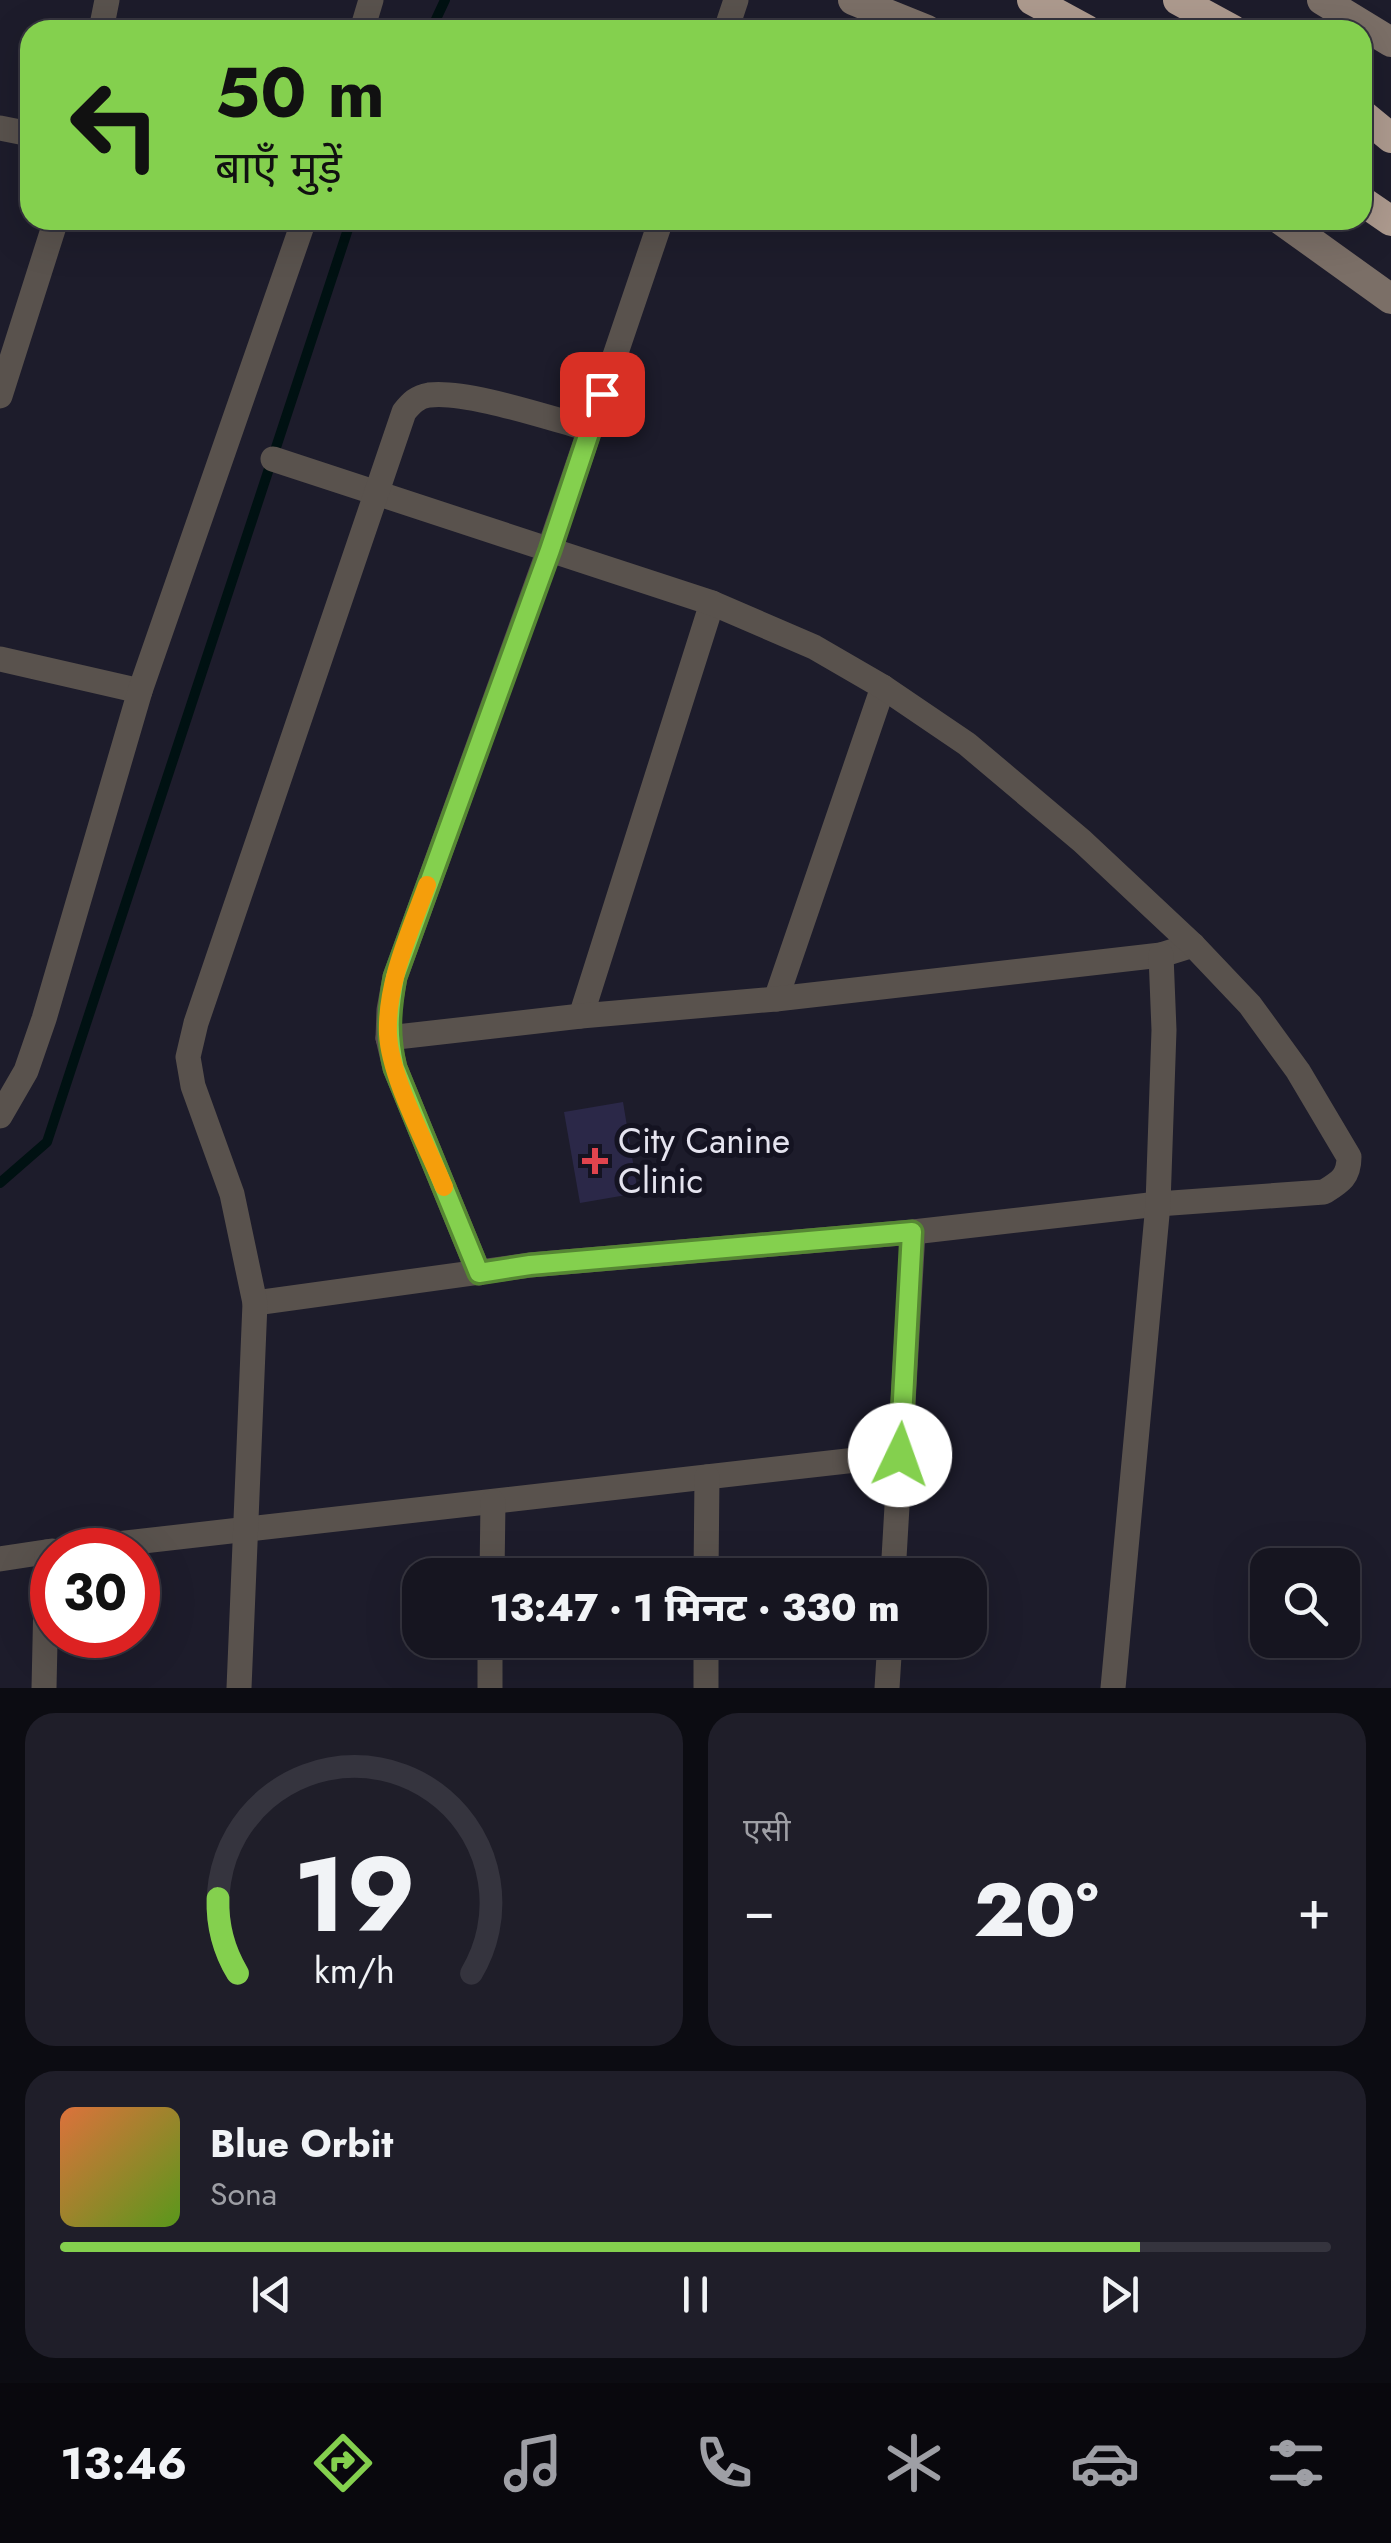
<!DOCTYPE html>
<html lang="hi">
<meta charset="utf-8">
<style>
body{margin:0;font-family:Jost,"Noto Sans Devanagari",sans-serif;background:#1f1e29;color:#f1f3f6;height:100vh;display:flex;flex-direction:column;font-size:38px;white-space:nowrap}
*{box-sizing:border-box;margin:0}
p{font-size:32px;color:#9e9fa5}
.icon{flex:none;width:55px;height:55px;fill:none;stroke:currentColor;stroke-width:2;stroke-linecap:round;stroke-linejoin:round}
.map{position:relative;height:1688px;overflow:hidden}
.side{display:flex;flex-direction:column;gap:25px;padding:25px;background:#0c0c12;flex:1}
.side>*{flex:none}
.top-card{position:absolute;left:20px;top:20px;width:1352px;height:210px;border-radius:30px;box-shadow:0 10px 40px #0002,0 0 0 2px #35343e;background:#84d04e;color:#111;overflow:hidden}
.tools{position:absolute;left:1250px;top:1548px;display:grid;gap:20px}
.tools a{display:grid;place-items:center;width:110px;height:110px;border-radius:20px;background:#161520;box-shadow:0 10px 40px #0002,0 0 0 2px #35343e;font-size:50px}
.speed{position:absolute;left:30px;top:1528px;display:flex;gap:20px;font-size:50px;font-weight:700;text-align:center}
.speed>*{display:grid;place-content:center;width:130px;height:130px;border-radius:50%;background:#161520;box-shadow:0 10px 40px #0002,0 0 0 2px #35343e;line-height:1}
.speed .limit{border:15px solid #d22;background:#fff;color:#111}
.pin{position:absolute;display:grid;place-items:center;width:85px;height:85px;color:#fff;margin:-42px;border-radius:20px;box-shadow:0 5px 15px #0006}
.me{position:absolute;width:110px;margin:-55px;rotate:3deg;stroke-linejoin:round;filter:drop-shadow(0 0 8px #0008)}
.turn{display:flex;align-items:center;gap:35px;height:210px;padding:0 30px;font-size:45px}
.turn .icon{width:130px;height:130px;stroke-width:2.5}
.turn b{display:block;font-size:70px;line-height:85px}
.big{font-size:75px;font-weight:800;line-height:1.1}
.side .widget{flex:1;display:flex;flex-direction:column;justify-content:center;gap:15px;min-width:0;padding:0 35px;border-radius:30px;background:#1f1e29}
.side .dial{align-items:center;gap:0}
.dial svg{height:260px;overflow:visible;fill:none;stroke:#35343e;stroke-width:7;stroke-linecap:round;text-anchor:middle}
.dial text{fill:#f1f3f6;stroke:none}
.song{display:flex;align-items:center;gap:30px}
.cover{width:120px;height:120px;border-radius:15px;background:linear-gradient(135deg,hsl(20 70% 55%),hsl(90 70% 35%))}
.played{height:10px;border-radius:5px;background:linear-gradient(90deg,#84d04e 85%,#35343e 85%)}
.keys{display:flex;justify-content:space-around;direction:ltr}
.heat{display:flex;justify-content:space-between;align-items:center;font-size:55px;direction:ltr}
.side .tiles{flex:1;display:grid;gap:25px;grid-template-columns:1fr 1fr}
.widget:last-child{grid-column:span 2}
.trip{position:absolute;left:402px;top:1558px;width:585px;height:100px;border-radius:30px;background:#161520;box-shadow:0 10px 40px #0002,0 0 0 2px #35343e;font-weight:800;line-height:100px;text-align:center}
.menu{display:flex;height:160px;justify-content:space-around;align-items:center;background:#09080d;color:#9e9fa5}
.menu .icon{width:70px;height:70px}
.menu .current{color:#84d04e}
.menu b{font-size:45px;color:#f1f3f6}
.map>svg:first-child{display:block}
</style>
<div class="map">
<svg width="1391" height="1688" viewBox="0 0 1391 1688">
<rect width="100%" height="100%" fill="#1d1c2b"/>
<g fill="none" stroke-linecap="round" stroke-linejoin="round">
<g stroke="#001112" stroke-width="10">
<path d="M431 30 445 0"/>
<path d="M0 1183 47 1142 351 220"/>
</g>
</g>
<path fill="#2b2848" d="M623 1102 638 1193 580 1203 564 1112Z"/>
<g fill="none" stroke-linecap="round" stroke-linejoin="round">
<g stroke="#59524d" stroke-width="25">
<path d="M101 30 107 0"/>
<path d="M362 30 371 0"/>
<path d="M726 30 736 0"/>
<path d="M0 128 30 134"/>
<path d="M0 396 56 220"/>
<path d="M0 659 140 691"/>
<path d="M776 999 883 687"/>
<path d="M581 1016 712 603"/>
<path d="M388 1038 581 1016 776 999 1161 955 1193 945"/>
<path d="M0 1116 26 1071 44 1019 140 691 304 220"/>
<path d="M479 1273 395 1068 388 1038 389 1010 395 977 549 550 661 220"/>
<path d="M255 1303 530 1265 913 1232 1158 1204 1324 1192C1340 1182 1349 1177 1349 1157L1298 1071 1250 1005 1193 945 1082 841 967 744 883 687 814 647 712 603 273 459"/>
<path d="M64 1550 900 1455"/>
<path d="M0 1559 52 1551"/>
<path d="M492 1575 493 1502"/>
<path d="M706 1575 707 1477"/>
<path d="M893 1575 913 1232"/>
<path d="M44 1688 47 1552"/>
<path d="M239 1688 255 1303 232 1194 193 1086 188 1057 196 1023 404 412C411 403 417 397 429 395 467 390 551 419 590 429"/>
<path d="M490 1688V1640"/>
<path d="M706 1688V1640"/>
<path d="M887 1688 890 1640"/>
<path d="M1113 1688 1158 1204 1164 1030 1161 955"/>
</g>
<g stroke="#7b6f67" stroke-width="30">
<path d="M853 0 927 30"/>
<path d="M1322 0 1391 42"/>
<path d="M1281 220 1391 299"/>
</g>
<g stroke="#ad9a8e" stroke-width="30">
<path d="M1032 0 1087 30"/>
<path d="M1178 0 1233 30"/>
<path d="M1362 114 1391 138"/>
<path d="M1362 201 1391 221"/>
</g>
</g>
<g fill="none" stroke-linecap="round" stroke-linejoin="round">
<g stroke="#568733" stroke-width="25">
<path id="route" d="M602 394 550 550 395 977C389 1010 387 1035 395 1068L479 1273 530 1265 912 1232 900 1455"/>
</g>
<use href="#route" stroke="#84d04e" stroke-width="18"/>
<path stroke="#f59e0b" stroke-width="18" d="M427 885C410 932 386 983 388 1034 390 1078 427 1145 444 1187"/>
</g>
<path fill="#e0444e" stroke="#141321" stroke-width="4" d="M590 1146h10v10h10v10h-10v10h-10v-10h-10v-10h10z"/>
<g text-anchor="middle" stroke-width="10" stroke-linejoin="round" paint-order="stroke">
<g font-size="35" fill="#e5e4ef" stroke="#141321" text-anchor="start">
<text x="618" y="1153">City Canine<tspan x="618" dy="40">Clinic</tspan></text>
</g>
</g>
</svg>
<div class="tools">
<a><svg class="icon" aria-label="search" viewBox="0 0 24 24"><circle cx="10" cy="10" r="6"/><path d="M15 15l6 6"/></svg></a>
</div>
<div class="speed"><div class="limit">30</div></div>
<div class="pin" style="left:602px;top:394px;background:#d93025"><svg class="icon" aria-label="arrive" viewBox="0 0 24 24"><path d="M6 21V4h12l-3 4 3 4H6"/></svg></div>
<svg class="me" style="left:900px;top:1455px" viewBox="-20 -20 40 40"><circle r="19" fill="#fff"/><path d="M0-13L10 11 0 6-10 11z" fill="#84d04e"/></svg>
<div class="trip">13:47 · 1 मिनट · 330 m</div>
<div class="top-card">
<div class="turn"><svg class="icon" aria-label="left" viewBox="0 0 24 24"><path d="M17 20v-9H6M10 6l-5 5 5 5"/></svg><div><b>50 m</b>बाएँ मुड़ें</div></div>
</div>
</div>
<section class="side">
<div class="tiles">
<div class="widget dial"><svg viewBox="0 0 100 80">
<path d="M14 69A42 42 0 1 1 86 69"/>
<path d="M14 69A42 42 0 0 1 8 46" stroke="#84d04e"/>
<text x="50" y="56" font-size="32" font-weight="700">19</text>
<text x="50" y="72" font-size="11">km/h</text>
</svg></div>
<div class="widget"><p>एसी</p>
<div class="heat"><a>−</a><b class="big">20°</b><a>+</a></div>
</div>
<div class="widget">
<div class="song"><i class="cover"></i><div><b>Blue Orbit</b><p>Sona</p></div></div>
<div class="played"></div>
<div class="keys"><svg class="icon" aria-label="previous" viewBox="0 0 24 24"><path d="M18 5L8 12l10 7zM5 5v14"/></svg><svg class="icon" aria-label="pause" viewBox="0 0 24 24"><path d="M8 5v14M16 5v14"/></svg><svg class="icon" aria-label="next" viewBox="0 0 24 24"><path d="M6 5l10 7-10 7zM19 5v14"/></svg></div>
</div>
</div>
</section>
<nav class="menu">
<b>13:46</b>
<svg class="icon current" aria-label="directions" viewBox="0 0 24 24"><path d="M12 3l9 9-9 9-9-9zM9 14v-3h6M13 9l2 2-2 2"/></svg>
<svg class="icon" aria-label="music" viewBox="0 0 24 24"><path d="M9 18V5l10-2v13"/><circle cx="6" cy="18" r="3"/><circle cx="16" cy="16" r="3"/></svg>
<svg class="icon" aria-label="phone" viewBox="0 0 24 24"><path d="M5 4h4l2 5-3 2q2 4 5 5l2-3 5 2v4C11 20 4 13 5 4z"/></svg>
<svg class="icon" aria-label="climate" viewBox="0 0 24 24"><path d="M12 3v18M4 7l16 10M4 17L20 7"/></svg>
<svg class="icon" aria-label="car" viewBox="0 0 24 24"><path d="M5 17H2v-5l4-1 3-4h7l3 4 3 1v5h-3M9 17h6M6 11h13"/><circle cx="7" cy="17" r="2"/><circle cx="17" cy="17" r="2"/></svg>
<svg class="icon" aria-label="filters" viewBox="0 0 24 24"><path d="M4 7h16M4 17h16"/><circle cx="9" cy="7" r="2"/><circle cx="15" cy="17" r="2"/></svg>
</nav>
